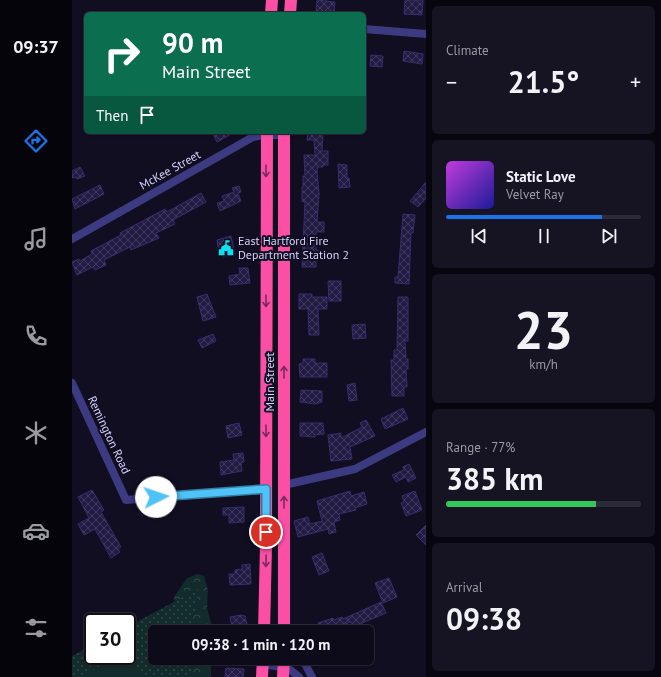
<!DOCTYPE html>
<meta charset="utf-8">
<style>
body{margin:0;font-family:"PT Sans",sans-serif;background:#161323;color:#f1f3f6;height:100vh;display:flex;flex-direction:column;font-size:15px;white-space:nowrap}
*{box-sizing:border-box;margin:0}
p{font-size:13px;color:#9a9aa2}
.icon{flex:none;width:22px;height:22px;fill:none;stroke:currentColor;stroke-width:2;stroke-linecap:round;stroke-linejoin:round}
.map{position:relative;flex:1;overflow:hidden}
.drawer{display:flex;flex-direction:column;gap:6px;padding:6px;background:#07060e;width:235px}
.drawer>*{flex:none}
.top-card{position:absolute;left:12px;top:12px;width:282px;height:122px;border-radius:6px;box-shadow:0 1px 3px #0004,0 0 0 1px #2d2b39;background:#0b6e4f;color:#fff;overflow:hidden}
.speed{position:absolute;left:12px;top:613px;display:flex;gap:8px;font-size:20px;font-weight:700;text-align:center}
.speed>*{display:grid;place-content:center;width:52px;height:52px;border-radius:50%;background:#0d0a1a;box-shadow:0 1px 3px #0004,0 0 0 1px #2d2b39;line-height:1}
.speed .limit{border:2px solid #111;border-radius:6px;background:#fff;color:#111}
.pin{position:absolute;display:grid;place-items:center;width:34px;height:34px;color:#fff;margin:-17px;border:2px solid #fff;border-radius:50%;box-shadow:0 1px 4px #0007}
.me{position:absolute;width:44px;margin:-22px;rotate:86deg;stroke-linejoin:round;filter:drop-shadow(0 0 3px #0008)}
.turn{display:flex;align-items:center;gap:14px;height:84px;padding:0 12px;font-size:18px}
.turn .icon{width:52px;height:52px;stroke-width:2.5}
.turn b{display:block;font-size:28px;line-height:34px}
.then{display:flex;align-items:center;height:38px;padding:0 12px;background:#0003;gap:8px;font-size:15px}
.big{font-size:30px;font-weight:600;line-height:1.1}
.drawer .widget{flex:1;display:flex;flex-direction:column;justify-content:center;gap:6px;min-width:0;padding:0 14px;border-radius:6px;background:#161323}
.drawer .dial{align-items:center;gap:0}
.dial b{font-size:52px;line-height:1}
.song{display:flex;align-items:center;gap:12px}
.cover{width:48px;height:48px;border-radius:6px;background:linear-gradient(135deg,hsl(290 70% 55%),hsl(240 70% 35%))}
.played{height:4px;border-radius:2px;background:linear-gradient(90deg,#1a73e8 80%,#2d2b39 80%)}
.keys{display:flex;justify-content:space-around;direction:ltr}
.heat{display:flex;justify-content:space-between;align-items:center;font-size:22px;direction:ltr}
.charge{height:6px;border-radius:3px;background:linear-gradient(90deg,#34c759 77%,#2d2b39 0)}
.trip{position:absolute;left:76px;top:625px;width:226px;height:40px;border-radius:6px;background:#0d0a1a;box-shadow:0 1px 3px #0004,0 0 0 1px #2d2b39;font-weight:600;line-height:40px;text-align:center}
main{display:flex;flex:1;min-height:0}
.dock{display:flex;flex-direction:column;width:72px;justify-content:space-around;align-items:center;background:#05040a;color:#9a9aa2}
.dock .icon{width:28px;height:28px}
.dock .on{color:#1a73e8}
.dock b{font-size:18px;color:#f1f3f6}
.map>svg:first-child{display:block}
</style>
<main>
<nav class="dock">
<b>09:37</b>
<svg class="icon on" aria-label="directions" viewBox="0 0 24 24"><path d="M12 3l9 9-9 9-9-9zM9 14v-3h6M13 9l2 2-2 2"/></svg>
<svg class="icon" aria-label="music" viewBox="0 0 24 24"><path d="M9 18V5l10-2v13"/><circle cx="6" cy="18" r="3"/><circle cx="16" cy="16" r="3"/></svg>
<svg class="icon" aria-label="phone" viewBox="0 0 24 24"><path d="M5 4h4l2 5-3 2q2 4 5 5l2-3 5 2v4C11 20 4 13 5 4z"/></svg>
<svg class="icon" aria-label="climate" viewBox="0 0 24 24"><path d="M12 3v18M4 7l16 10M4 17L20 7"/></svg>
<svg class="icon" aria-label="car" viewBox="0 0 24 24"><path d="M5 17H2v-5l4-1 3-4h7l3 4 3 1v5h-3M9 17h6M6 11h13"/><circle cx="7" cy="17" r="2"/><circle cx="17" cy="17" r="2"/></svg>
<svg class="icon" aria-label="filters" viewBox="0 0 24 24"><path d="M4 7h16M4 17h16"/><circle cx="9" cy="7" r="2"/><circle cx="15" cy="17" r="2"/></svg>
</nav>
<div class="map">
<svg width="354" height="677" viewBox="0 0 354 677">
<defs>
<pattern id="forest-crowns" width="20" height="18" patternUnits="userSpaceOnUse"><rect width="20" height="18" fill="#112c2a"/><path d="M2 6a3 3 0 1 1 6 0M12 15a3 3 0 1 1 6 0" fill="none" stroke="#334a4a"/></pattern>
<pattern id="park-dots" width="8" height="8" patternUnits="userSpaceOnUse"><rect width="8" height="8" fill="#112c2a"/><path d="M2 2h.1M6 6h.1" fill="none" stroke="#334a4a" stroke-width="1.8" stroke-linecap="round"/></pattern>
<pattern id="building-cross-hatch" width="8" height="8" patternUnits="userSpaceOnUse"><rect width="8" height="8" fill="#221b43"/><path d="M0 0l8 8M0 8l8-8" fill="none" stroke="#413b5f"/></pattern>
</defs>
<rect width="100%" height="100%" fill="#110e22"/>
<g fill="url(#forest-crowns)">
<path d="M126 574 132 576 136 590 135 609 142 632H109L102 597 115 578Z"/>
<path d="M106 658H139V677H104Z"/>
</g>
<path fill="url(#park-dots)" d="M126 589 120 632H83V658H119V677H0V656L21 645V656H55V627Z"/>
<path fill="#112c2a" d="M48 659C59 660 67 666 71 677H8L37 662Z"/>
<g fill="url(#building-cross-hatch)" stroke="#392d6e">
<path d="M245 0 263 2 262 14H244Z"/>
<path d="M333 0H351L350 15 332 14Z"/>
<path d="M332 51 351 54 350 64 331 61Z"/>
<path d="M299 55 311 56 310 67 298 66Z"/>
<path d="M140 132H163L145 142Z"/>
<path d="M236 132 251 134 250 151H256V165H251V167H246L245 170 247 194 245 222H252V232H244V250L252 251 251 258H244V267H230L233 201 230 202V187H231V176H233L232 155H243L242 140H235Z"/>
<path d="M266 164 275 165V178H277L278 187 267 188Z"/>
<path d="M8 167 13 176 5 179 4 177 0 178V171Z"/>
<path d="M354 182V198L346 207 338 201Z"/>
<path d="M28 185 32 194 3 209 0 199Z"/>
<path d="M167 186 169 192 166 193 169 201 148 211 145 203 152 201 150 196 162 192 160 188Z"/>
<path d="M129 193 134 202 101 220 103 224 84 233 87 238 59 250 58 247 32 260 34 265 23 270 21 267 5 275 0 262 7 259 8 261 20 254 19 251 49 235 48 233 93 209 95 212Z"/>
<path d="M331 214 343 215 341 233H339L337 284 323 283V277H326Z"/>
<path d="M159 236 163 254 151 257V254L147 255 145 240Z"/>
<path d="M167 268H176L178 283 158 285 157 276 168 274Z"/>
<path d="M256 281H269V301H257Z"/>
<path d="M135 294 144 317 131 321 125 297Z"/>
<path d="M227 294H240V297H255V309H246L247 335H237L236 309H227Z"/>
<path d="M326 297H336V341H333L334 359H336V369H334L335 387H332V396H320L319 360H322V350H325Z"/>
<path d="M293 324 294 338 281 339 280 325Z"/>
<path d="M141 334 144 341 130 348 126 340Z"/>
<path d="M231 359H243V363H255V377H228L227 364 231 363Z"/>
<path d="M283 383 285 400 277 401 275 385Z"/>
<path d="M229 390 250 391V402L243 404 228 402Z"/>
<path d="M331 408 336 419 313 429 309 419Z"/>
<path d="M294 420 303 436 278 447 280 459 259 461 256 435 269 433V438L290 427 288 423Z"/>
<path d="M167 423 170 435 156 438 154 426Z"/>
<path d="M228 423H251L252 434 243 435V437L228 436Z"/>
<path d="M171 453 172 462H169L170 471 149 475 148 462 162 460 161 454Z"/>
<path d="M337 464 344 478 336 482 334 477 324 482 320 475 332 470 331 467Z"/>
<path d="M20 490 32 510 29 512 49 547 46 549 48 552 39 558 23 529 12 535 6 524 17 518 6 497Z"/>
<path d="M278 491 279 496 292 492 295 504 283 508 284 510 267 514 268 520 262 522 264 532 257 534 256 529 226 537 222 521 236 517 238 524 250 521 245 501Z"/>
<path d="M343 491 350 510 334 516 329 503 332 502 330 496Z"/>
<path d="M172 507V522L157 523V515H151V508Z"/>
<path d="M354 525V545L344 535Z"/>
<path d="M250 553 257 571 247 575 240 557Z"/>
<path d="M178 564 179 584 158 585 157 574H163V570L170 569V565Z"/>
<path d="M317 578 325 597 311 603 303 583Z"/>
<path d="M309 602 314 613 281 627 279 622 261 628 263 632H249L246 623 261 618 262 620 270 617 271 619Z"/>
<path d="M169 615 173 616 175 624 171 625 172 629 161 631 158 617Z"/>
<path d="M154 668 172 669 171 677H153Z"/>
</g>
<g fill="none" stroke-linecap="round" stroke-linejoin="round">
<g stroke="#3c3a80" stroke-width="8">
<path d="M292 29 354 34"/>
<path d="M0 239 181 137 191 135H212"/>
<path d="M0 383 54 500 194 489"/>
<path d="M212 485 283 469 354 432"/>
<path d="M230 658 240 677"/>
<path d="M191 664 216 668 227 677"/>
</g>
<g stroke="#fa4fa5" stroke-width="12">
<path d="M199 14 200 0"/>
<path d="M218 14 219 0"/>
<path d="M192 632 194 546 195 132"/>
<path d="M212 632V132"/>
<path d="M190 677 191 658"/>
<path d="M211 677 212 658"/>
</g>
</g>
<defs><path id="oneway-shaft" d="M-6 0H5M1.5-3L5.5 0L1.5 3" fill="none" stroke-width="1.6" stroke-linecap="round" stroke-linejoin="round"/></defs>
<g stroke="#7a2b5d">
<use href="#oneway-shaft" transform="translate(194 171) rotate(90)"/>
<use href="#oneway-shaft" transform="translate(194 301) rotate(90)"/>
<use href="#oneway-shaft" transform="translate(212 372) rotate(-90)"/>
<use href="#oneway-shaft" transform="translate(194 431) rotate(90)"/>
<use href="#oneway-shaft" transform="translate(212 502) rotate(-90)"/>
<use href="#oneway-shaft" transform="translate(194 561) rotate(91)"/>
</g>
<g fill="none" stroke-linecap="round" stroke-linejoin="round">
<g stroke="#337fa1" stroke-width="10">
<path id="route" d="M84 497 194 489V532"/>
</g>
<use href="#route" stroke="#4fc3f7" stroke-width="7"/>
</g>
<defs>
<g id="civic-bare" transform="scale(1.2)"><path d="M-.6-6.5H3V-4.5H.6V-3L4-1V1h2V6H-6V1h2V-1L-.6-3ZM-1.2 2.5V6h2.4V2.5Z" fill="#06e1f4" stroke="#110e22" stroke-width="2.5" paint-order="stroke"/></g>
</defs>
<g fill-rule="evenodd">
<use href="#civic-bare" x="154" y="248"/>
</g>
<g text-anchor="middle" stroke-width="4" stroke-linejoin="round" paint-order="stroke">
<g font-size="12" fill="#d5d1fe" stroke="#110e22">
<text transform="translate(98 170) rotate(-29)" y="4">McKee Street</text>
<text transform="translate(198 382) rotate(-90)" y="4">Main Street</text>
<text transform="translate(37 435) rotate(65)" y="4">Remington Road</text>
</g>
<g font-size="12" fill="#d5d1fe" stroke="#110e22" text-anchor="start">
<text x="166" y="245">East Hartford Fire<tspan x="166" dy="14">Department Station 2</tspan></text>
</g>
</g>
</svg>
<div class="speed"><div class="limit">30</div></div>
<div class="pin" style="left:194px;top:532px;background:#d93025"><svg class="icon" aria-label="arrive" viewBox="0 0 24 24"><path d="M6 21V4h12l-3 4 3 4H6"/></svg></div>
<svg class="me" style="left:84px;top:497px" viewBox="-20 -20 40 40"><circle r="19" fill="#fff"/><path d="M0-13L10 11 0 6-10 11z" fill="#4fc3f7"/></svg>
<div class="trip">09:38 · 1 min · 120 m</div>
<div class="top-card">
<div class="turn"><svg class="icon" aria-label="right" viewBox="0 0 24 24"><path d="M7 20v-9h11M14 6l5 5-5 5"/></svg><div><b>90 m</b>Main Street</div></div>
<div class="then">Then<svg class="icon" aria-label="arrive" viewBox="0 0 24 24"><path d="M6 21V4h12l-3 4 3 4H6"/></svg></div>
</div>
</div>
<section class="drawer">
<div class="widget"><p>Climate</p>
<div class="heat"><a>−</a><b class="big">21.5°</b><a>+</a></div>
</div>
<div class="widget">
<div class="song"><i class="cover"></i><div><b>Static Love</b><p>Velvet Ray</p></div></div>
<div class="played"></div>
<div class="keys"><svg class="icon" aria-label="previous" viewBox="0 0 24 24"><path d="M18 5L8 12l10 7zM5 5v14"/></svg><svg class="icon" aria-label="pause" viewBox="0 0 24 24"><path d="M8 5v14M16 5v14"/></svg><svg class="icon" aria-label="next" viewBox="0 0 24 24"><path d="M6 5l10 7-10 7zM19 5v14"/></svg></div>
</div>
<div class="widget dial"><b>23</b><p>km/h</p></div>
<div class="widget"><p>Range · 77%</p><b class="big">385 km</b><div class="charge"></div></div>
<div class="widget"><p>Arrival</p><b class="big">09:38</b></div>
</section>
</main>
